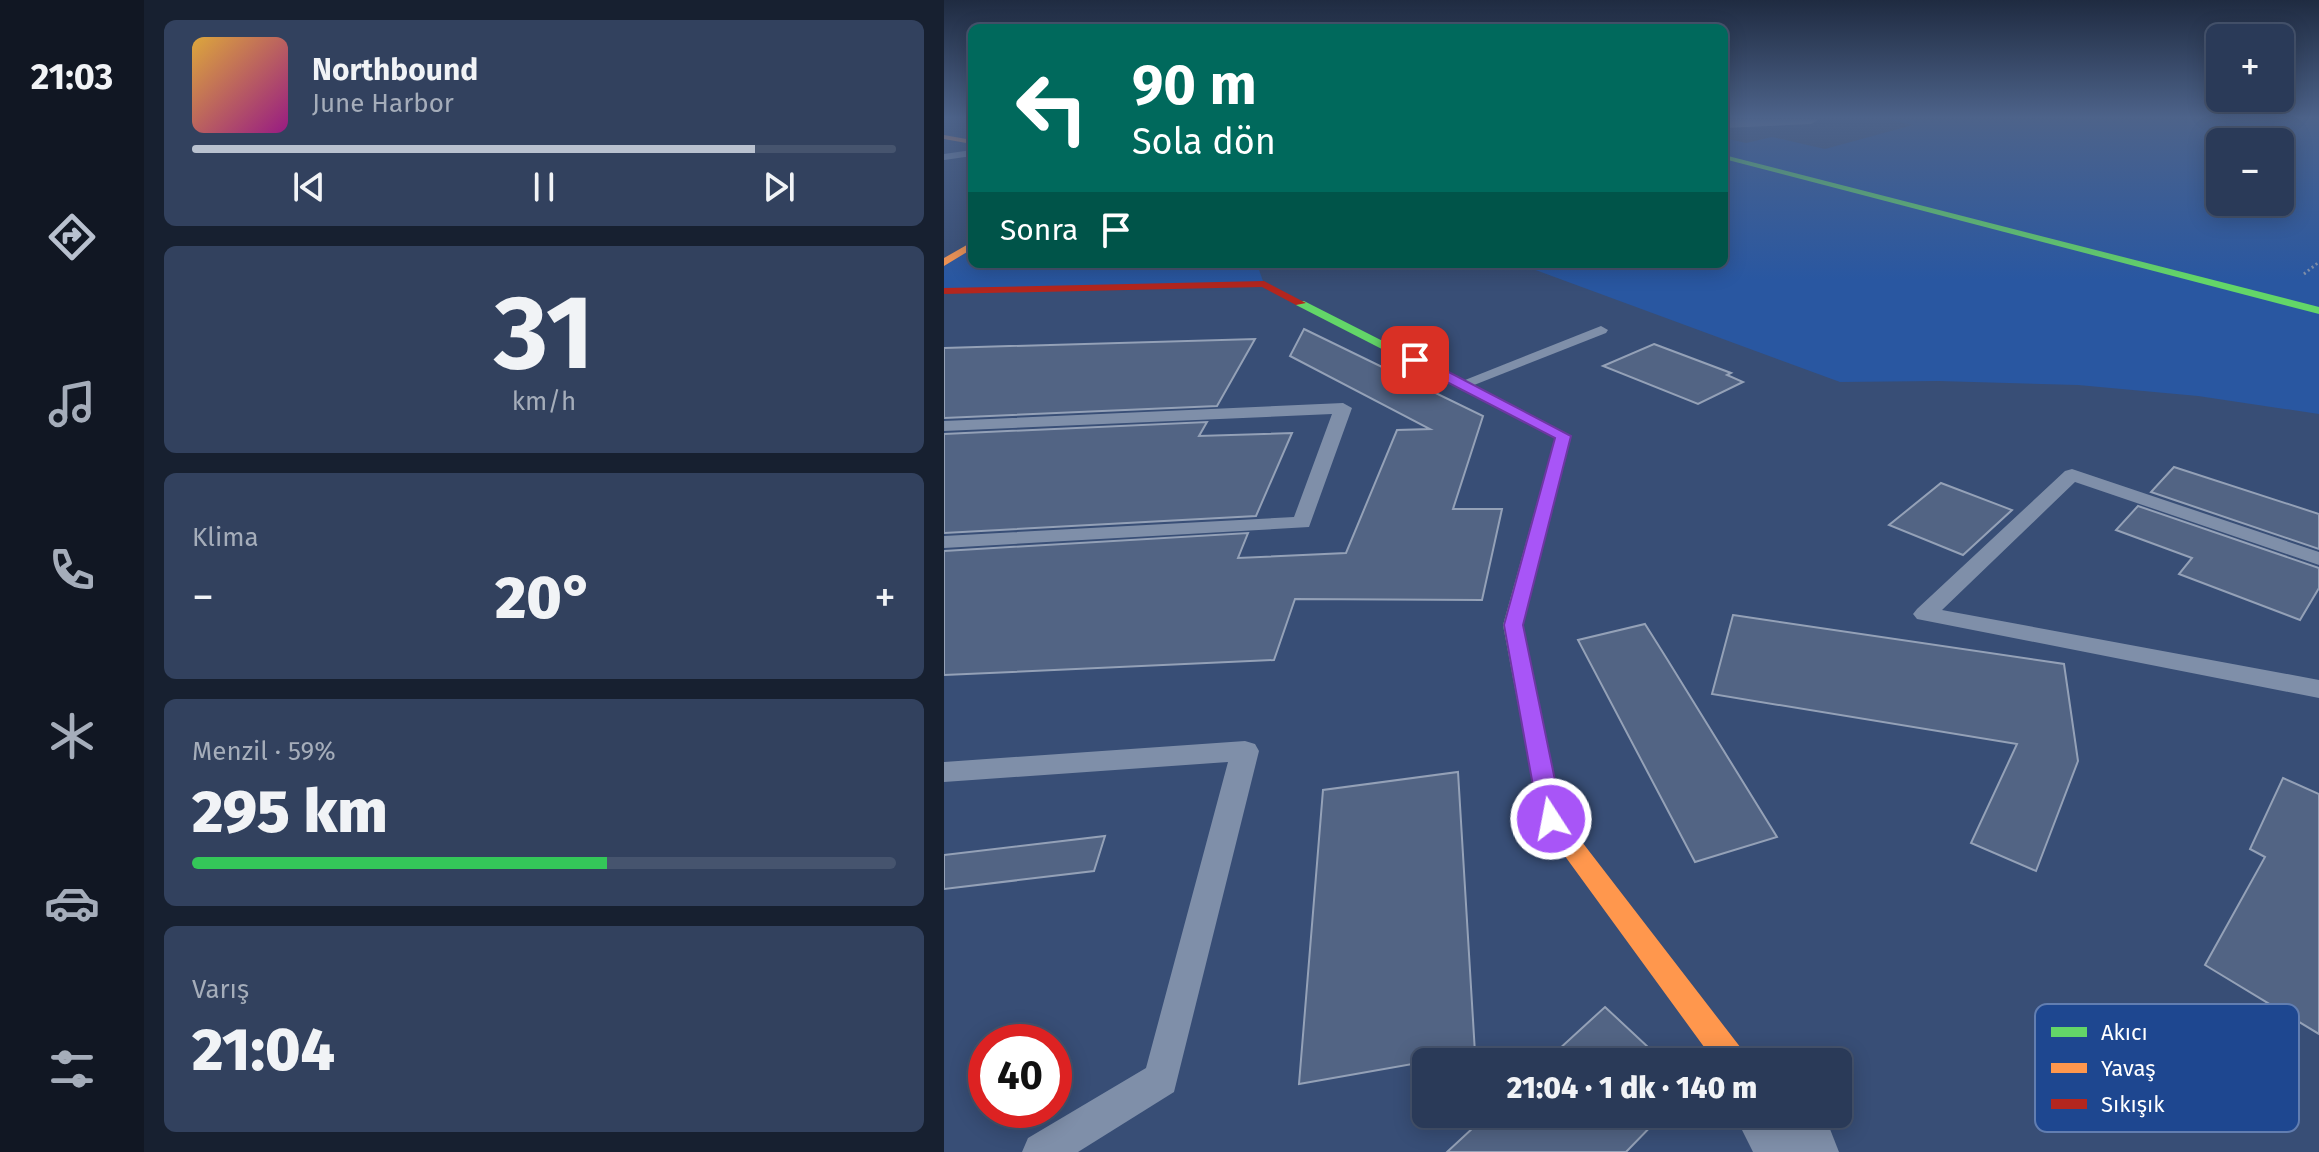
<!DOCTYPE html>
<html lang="tr">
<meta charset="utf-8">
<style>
body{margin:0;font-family:"Fira Sans",sans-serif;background:#32415e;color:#f1f3f6;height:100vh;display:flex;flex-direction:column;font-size:30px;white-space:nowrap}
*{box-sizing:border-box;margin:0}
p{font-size:26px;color:#a5adba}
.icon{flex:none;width:44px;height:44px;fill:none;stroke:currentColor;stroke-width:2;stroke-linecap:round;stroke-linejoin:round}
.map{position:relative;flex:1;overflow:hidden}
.drawer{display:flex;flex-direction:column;gap:20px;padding:20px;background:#172030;width:800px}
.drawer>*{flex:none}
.hud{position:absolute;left:24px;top:24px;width:760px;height:244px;border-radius:12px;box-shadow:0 4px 20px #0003,0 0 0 2px #46546e;background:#00695c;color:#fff;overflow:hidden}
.controls{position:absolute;left:1262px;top:24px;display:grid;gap:16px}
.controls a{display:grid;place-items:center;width:88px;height:88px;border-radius:12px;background:#2a3a58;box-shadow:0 4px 20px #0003,0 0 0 2px #46546e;font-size:40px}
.speed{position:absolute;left:24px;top:1024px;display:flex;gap:16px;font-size:40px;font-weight:700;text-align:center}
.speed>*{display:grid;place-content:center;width:104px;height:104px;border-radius:50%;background:#2a3a58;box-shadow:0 4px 20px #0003,0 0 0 2px #46546e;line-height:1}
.speed .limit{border:12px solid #d22;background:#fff;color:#111}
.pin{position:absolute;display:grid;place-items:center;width:68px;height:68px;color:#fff;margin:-34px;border-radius:16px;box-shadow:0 4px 12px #0006}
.me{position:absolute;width:88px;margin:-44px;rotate:349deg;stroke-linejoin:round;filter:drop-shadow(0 0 6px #0008)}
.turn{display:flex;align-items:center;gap:28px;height:168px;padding:0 32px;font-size:36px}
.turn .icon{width:104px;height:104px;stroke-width:2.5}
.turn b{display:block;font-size:56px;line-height:68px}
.then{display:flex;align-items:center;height:76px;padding:0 32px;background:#0003;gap:16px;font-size:30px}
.big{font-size:60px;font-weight:800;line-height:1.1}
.drawer .tile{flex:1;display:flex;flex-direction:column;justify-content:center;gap:12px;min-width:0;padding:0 28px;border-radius:12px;background:#32415e}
.drawer .dial{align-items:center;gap:0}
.dial b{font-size:104px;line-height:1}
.song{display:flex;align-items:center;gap:24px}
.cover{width:96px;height:96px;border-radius:12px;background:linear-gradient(135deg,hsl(40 70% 55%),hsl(310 70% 35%))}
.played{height:8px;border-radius:4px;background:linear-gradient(90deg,#b9c1cf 80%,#46546e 80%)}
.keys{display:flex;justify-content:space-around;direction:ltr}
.heat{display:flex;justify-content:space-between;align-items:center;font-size:44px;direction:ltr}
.charge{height:12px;border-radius:6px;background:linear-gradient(90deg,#34c759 59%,#46546e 0)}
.trip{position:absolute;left:468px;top:1048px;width:440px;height:80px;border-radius:12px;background:#2a3a58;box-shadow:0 4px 20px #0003,0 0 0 2px #46546e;font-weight:800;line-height:80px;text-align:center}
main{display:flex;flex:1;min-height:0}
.dock{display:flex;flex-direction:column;width:144px;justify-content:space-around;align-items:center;background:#111723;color:#a5adba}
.dock .icon{width:56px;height:56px}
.dock .current{color:#b9c1cf}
.dock b{font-size:36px;color:#f1f3f6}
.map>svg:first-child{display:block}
</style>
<main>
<nav class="dock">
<b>21:03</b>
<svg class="icon current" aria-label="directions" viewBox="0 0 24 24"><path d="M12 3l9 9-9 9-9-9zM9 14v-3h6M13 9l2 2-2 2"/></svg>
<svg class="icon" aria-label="music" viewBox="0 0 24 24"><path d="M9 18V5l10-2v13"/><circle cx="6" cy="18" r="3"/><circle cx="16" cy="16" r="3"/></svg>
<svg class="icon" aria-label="phone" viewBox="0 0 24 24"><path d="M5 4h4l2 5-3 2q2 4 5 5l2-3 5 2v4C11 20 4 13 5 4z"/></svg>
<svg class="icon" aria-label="climate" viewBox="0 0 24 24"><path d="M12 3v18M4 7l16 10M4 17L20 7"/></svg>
<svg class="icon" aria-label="car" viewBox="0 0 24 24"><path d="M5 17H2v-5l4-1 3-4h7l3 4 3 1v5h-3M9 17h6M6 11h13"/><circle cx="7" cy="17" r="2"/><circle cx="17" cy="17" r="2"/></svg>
<svg class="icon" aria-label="filters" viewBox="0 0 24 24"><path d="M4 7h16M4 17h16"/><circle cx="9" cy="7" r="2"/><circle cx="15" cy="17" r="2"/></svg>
</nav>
<section class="drawer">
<div class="tile">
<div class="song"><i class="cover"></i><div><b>Northbound</b><p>June Harbor</p></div></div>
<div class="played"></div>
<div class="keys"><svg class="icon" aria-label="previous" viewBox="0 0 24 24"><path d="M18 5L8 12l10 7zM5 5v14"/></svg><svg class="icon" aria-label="pause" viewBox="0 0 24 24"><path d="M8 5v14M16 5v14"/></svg><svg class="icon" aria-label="next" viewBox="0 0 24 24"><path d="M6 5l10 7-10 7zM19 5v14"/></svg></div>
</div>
<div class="tile dial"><b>31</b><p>km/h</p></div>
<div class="tile"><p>Klima</p>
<div class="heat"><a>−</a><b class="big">20°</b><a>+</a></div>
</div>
<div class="tile"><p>Menzil · 59%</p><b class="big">295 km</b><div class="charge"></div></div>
<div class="tile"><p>Varış</p><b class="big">21:04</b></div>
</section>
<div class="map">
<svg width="1375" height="1152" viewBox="0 0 1375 1152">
<rect width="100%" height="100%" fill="#384e76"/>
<g fill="#2957a1" fill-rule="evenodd">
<path d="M942 119H1375V414L1254 396 1134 385 994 381 896 382 575 264H780V138L802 143 828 137 881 149 969 125ZM1276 142H1336V202H1276Z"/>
<path d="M28 245V264H313L320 284 0 291V263Z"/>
</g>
<g fill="#526484" stroke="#94a1b7" stroke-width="2">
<path d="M360 329 539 416 509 509H558L538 600 351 599 330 660 0 675V551L304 533 294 558 402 553 453 430 486 429 346 356Z"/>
<path d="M311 339 273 406 0 418V348Z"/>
<path d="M710 344 787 373 783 375 799 382 754 404 659 366Z"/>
<path d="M263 422 255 436 348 433 312 516 0 533V434Z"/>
<path d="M1230 467 1375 514V549L1207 492Z"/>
<path d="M997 483 1068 510 1019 555 945 525Z"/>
<path d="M1194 506 1375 568V588L1356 620 1235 574 1248 558 1172 530Z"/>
<path d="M789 615 1120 664 1134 761 1092 871 1027 843 1073 744 768 694Z"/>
<path d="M701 624 723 659 833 837 751 862 634 640Z"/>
<path d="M514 772 531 1053 355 1084 379 790Z"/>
<path d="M1339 778 1375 794V1034L1261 965 1321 857 1306 849Z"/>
<path d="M161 836 150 871 0 889V855Z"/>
<path d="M661 1007 720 1062H601Z"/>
<path d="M544 1114H719L682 1152H503Z"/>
</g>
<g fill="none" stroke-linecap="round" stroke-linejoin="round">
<path stroke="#7f8fa9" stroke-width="3" stroke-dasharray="2 3" stroke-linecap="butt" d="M1360 274 1375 262"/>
<g fill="#7f8fa9" fill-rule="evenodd">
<path d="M28 150V156L0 160V154Z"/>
<path d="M657 326 664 330 662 333 525 387H513L511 384Z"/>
<path d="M399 403 408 408 365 527 0 548V536L350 517 388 414 0 431V421Z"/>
<path d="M1128 469 1375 552V565L1131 482 998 610 1375 680V698L973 619 969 614 973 609 1121 471Z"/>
<path d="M301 741 311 744 315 751 230 1092 134 1152H78L84 1138 202 1068 284 762 0 782V762Z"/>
</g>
<g fill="#7f8fa9" fill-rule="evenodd">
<path d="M780 119H875L867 124 780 128Z"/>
<path d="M790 1114H876L884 1124 895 1152H809Z"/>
</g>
<g fill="#63d668" fill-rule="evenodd">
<path d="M780 155 1375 307V314L780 159Z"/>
<path d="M352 301H360L626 436 579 625 603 742 600 748 592 750 584 748 581 742 559 625 611 438 352 305Z"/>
</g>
<g fill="#ff974d" fill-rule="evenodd">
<path d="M0 135 28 140V144L0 139Z"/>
<path d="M28 242V249L0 266V258Z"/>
<path d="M592 734 600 736 603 742 618 816 800 1052 804 1062H771L599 826 581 742 584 736Z"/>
</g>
<path fill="#b3261e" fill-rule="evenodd" d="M320 281 362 303 352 305 318 287 0 294V288Z"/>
</g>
<linearGradient id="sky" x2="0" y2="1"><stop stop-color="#1f2b41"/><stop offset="0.42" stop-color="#4d638a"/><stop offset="1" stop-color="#4d638a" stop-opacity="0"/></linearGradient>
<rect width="1375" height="280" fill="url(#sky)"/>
<path fill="#a855f7" stroke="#6d37a1" stroke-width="2" d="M466 357H476L627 436 579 625 619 819 616 825 607 828 598 825 595 819 560 625 611 438 466 363Z"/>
<rect x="1091" y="1004" width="264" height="128" rx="12" fill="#1e4790" stroke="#627eb1" stroke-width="2"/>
<rect x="1107" y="1027" width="36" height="10" fill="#63d668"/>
<rect x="1107" y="1063" width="36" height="10" fill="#ff974d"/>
<rect x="1107" y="1099" width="36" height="10" fill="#b3261e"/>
<g font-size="22" fill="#fff">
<text x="1157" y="1040">Akıcı</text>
<text x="1157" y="1076">Yavaş</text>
<text x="1157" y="1112">Sıkışık</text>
</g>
</svg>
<div class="controls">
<a>+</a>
<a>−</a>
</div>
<div class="speed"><div class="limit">40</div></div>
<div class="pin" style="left:471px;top:360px;background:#d93025"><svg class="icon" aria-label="arrive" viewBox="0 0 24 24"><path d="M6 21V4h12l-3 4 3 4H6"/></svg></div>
<svg class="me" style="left:607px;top:819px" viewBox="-20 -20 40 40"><circle r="17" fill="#a855f7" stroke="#fff" stroke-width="3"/><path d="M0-11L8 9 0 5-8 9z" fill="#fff"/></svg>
<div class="trip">21:04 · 1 dk · 140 m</div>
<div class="hud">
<div class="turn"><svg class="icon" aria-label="left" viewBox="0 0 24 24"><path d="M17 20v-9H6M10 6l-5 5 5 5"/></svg><div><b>90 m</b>Sola dön</div></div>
<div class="then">Sonra<svg class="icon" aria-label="arrive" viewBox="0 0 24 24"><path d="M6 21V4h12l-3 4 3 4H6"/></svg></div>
</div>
</div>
</main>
